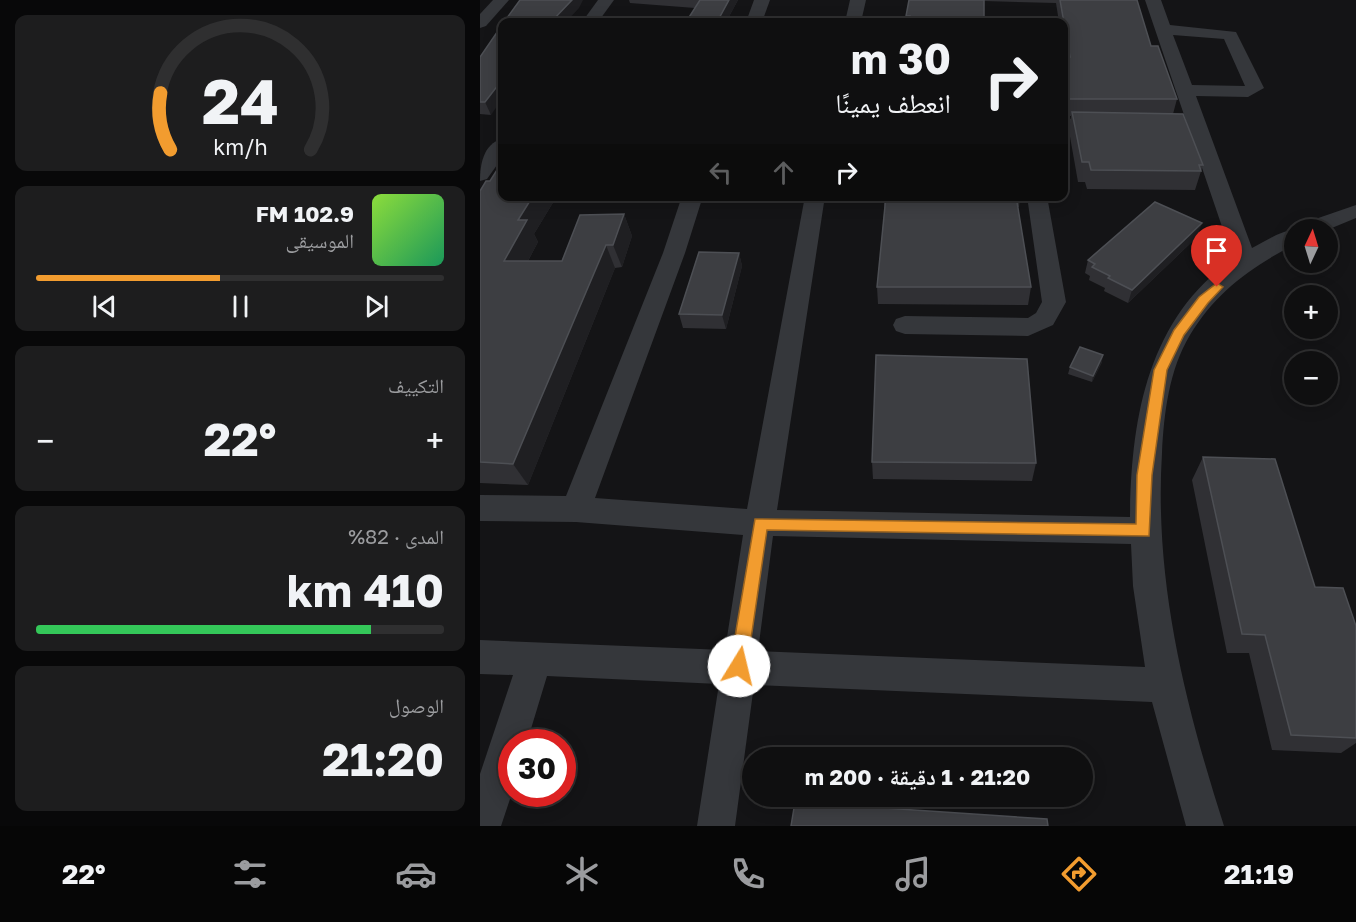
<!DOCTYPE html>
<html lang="ar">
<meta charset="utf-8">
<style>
body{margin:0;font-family:"Golos Text","Noto Naskh Arabic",sans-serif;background:#1d1d1e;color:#f1f3f6;direction:rtl;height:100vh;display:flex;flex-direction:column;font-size:22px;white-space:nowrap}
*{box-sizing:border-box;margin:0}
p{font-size:20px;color:#9b9c9f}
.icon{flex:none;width:33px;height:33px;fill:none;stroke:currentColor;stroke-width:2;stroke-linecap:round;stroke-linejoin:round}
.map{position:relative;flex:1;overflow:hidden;direction:ltr}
.sheet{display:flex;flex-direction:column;gap:15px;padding:15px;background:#080809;width:480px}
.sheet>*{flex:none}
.hud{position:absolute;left:18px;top:18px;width:570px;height:183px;border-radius:12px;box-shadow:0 3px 15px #0003,0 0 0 2px #2f2f30;direction:rtl;background:#0f0f10;color:#f1f3f6;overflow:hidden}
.needle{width:39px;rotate:4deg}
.tools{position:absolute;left:804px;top:219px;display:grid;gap:12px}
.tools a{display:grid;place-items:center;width:54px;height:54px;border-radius:50%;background:#0f0f10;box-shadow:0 3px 15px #0003,0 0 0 2px #2f2f30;font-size:30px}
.speed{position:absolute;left:18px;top:729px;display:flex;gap:12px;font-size:30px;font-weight:700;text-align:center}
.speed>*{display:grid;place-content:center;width:78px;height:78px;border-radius:50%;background:#0f0f10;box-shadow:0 3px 15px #0003,0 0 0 2px #2f2f30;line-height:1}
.speed .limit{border:9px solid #d22;background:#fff;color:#111}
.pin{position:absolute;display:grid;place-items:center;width:51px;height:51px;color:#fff;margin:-62px -26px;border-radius:50% 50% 50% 0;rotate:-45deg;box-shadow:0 0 6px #0007}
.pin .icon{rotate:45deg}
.me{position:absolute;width:66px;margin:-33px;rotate:9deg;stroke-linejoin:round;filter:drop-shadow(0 0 4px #0008)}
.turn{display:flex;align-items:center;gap:21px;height:126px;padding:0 18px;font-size:27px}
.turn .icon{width:78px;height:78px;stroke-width:2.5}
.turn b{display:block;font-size:42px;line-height:51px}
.lanes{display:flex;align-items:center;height:57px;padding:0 18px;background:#0003;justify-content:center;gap:30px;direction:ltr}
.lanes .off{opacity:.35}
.big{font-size:45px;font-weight:700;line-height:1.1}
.sheet .tile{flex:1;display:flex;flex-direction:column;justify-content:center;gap:9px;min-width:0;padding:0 21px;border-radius:12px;background:#1d1d1e}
.sheet .dial{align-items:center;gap:0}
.dial svg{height:156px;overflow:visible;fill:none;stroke:#2f2f30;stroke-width:7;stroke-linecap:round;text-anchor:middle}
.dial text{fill:#f1f3f6;stroke:none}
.song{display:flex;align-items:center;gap:18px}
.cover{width:72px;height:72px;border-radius:9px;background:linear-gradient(135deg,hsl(90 70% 55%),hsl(150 70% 35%))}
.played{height:6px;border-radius:3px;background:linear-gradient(90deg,#f29c2f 45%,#2f2f30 45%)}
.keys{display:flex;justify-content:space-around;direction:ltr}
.heat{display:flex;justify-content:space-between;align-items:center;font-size:33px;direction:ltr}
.charge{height:9px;border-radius:4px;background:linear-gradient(90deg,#34c759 82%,#2f2f30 0)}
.trip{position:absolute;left:262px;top:747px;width:351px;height:60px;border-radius:30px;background:#0f0f10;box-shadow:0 3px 15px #0003,0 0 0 2px #2f2f30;font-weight:700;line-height:60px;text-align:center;direction:rtl}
.tabs{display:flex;height:96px;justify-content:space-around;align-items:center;background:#060606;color:#9b9c9f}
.tabs .icon{width:42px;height:42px}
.tabs .current{color:#f29c2f}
.tabs b{font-size:27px;color:#f1f3f6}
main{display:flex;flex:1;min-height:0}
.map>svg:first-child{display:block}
</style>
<main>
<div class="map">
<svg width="876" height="826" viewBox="0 0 876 826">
<rect width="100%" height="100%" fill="#141416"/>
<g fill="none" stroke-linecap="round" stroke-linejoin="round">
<g fill="#35373b" fill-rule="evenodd">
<path d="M13 0H29L6 26 0 28V14Z"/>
<path d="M118 0H134L118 22H102Z"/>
<path d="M274 0H290L282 22H266Z"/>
<path d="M370 0H386L381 22H365Z"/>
<path d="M665 0H681L690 25 756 32 784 88 768 97 716 96 772 248C785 241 801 231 815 229L818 225 876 205V218L847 230H814V245C772 266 735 293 710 335 689 370 684 413 682 453 674 582 705 704 744 826H706L672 702 274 685 255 826H217L239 684 67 676 47 742H32V793L21 826H0V774L33 675 0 674V640L245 650 263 535 96 522 0 521V495L86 496 183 253 202 196H223L205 253 115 498 267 509 325 196H345L297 510 650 517C651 420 667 319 753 259ZM693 35 744 39 765 86 712 85ZM293 536 651 544 653 586 665 667 278 651Z"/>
<path d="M627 118 634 120 636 124 634 128 584 129V119Z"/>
<path d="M22 139V158L7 179 0 181C0 165 3 144 22 139Z"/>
<path d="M547 196H567L586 302 573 325 548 336 425 334 416 331 413 325 416 319 425 316 548 318 556 313 562 302Z"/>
</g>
</g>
<g fill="#303034">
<path d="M149 0H258L246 22H206L215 8 150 3Z"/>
<path d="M429 0H657L671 46 697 99 693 114 723 165 715 190 607 189 605 182H598L589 131 591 116H584V117V57H585L584 50V22H579L576 3 504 1V22H426V16Z"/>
<path d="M0 57 11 115 0 114Z"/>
<path d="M10 181 22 196H77L54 234 58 242 48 261H82L144 214 152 236 142 267 135 268 48 485 0 483V191Z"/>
<path d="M404 196H540L539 207H538L551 287 548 305 398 304 397 287 404 213Z"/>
<path d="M717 237 648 303 624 291 625 288 609 280 610 276 605 273 608 260Z"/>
<path d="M259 253 262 266 246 329 203 328 199 314Z"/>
<path d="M622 362 612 382 588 374 590 367Z"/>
<path d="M723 457 835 587 876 626V743L861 753 792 750 769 653H747L712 480Z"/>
<path d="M392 462 556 463 552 481 393 479Z"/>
</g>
<g fill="#1f1f22">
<path d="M92 0H103L99 8 86 22H71Z"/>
<path d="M249 0H258L246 22H237Z"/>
<path d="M22 80V99L11 115 5 102Z"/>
<path d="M587 99 584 116V117V102Z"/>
<path d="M53 196H77L54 234 58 242 36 283 24 261 38 220Z"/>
<path d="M144 214 152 236 142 267 133 245Z"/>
<path d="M722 223 717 237 648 303 652 290Z"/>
<path d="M126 245 135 268 48 485 33 464Z"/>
<path d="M259 253 262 266 246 329 242 315Z"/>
<path d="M623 355 622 362 612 382 613 376Z"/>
</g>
<g fill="#3d3e42" stroke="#4d4f54" stroke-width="1.5">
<path d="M40 0H92L71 22H24Z"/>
<path d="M220 0H249L237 22H206Z"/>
<path d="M429 0H504V22H429L430 16H426Z"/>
<path d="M580 0H657L671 46H678L697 99H587L584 102V57H590Z"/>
<path d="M22 25V80L5 102H0V57Z"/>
<path d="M592 112 703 114 723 165H719L721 171 611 170 609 162H602Z"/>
<path d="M22 162V196H53L38 220H47L24 261H82L100 215 144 214 133 245H126L33 464 0 462V191L6 181H10Z"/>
<path d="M406 196H536L551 287H397Z"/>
<path d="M675 202 722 223 652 290 628 278 630 276 612 267 615 264 608 260Z"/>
<path d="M219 252 259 253 242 315 199 314Z"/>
<path d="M600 347 623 355 613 376 590 367Z"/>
<path d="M396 355 547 359 556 463 392 462Z"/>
<path d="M723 457 795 459 835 587 863 588 876 626V738L811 735 785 635 762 634Z"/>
<path d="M315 802 567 819 568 826H311Z"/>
</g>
<path fill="#f29c2f" stroke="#9d651f" stroke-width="1.5" d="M737 283 743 287 728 303 704 335 687 370 672 475 669 536 287 530 267 666 265 672 259 674 253 672 250 666 275 519 656 524 657 475 674 370 694 330 719 297Z"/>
</svg>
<div class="tools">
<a><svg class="needle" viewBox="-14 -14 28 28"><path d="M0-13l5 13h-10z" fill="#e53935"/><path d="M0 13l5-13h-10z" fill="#9b9c9f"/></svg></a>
<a>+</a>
<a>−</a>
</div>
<div class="speed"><div class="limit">30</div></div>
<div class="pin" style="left:737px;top:287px;background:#d93025"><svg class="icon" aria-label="arrive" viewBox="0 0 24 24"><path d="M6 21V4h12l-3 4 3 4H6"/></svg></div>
<svg class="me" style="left:259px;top:666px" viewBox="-20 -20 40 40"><circle r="19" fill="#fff"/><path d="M0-13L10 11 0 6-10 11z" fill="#f29c2f"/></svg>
<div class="trip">21:20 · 1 دقيقة · 200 m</div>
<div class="hud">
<div class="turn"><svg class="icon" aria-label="right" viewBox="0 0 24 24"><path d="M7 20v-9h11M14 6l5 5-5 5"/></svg><div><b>30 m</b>انعطف يمينًا</div></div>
<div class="lanes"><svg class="icon off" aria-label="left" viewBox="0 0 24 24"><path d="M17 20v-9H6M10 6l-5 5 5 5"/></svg><svg class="icon off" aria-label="ahead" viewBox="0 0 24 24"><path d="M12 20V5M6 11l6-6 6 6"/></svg><svg class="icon" aria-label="right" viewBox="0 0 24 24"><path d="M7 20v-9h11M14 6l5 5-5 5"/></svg></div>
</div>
</div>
<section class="sheet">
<div class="tile dial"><svg viewBox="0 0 100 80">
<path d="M14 69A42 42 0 1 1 86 69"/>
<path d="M14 69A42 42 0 0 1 9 40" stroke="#f29c2f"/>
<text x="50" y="56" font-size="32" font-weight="700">24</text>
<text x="50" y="72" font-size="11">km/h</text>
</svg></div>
<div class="tile">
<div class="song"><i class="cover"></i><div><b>102.9 FM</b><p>الموسيقى</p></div></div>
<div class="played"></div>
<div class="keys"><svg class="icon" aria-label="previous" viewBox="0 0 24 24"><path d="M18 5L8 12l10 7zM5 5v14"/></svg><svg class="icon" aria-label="pause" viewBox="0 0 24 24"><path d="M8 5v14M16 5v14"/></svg><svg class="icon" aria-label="next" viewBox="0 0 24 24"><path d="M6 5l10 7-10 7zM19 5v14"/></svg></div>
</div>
<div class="tile"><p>التكييف</p>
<div class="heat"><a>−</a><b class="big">22°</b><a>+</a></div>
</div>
<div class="tile"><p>المدى · 82%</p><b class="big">410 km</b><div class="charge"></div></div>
<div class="tile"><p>الوصول</p><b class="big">21:20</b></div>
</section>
</main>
<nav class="tabs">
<b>21:19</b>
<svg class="icon current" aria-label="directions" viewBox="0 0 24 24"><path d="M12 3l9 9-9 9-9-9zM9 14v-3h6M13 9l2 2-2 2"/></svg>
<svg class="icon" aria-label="music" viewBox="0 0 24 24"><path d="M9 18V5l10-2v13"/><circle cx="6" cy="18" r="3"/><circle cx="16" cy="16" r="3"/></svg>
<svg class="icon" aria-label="phone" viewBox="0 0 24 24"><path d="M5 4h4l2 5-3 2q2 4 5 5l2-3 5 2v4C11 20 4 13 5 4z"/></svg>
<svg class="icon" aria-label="climate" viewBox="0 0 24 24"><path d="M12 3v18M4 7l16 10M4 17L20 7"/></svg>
<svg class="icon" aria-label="car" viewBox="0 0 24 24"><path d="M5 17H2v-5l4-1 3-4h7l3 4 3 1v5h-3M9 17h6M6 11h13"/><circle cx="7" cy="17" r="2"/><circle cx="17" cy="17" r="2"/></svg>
<svg class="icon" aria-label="filters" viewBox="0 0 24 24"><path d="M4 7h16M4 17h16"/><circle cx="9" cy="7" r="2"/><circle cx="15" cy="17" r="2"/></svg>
<b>22°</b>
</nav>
